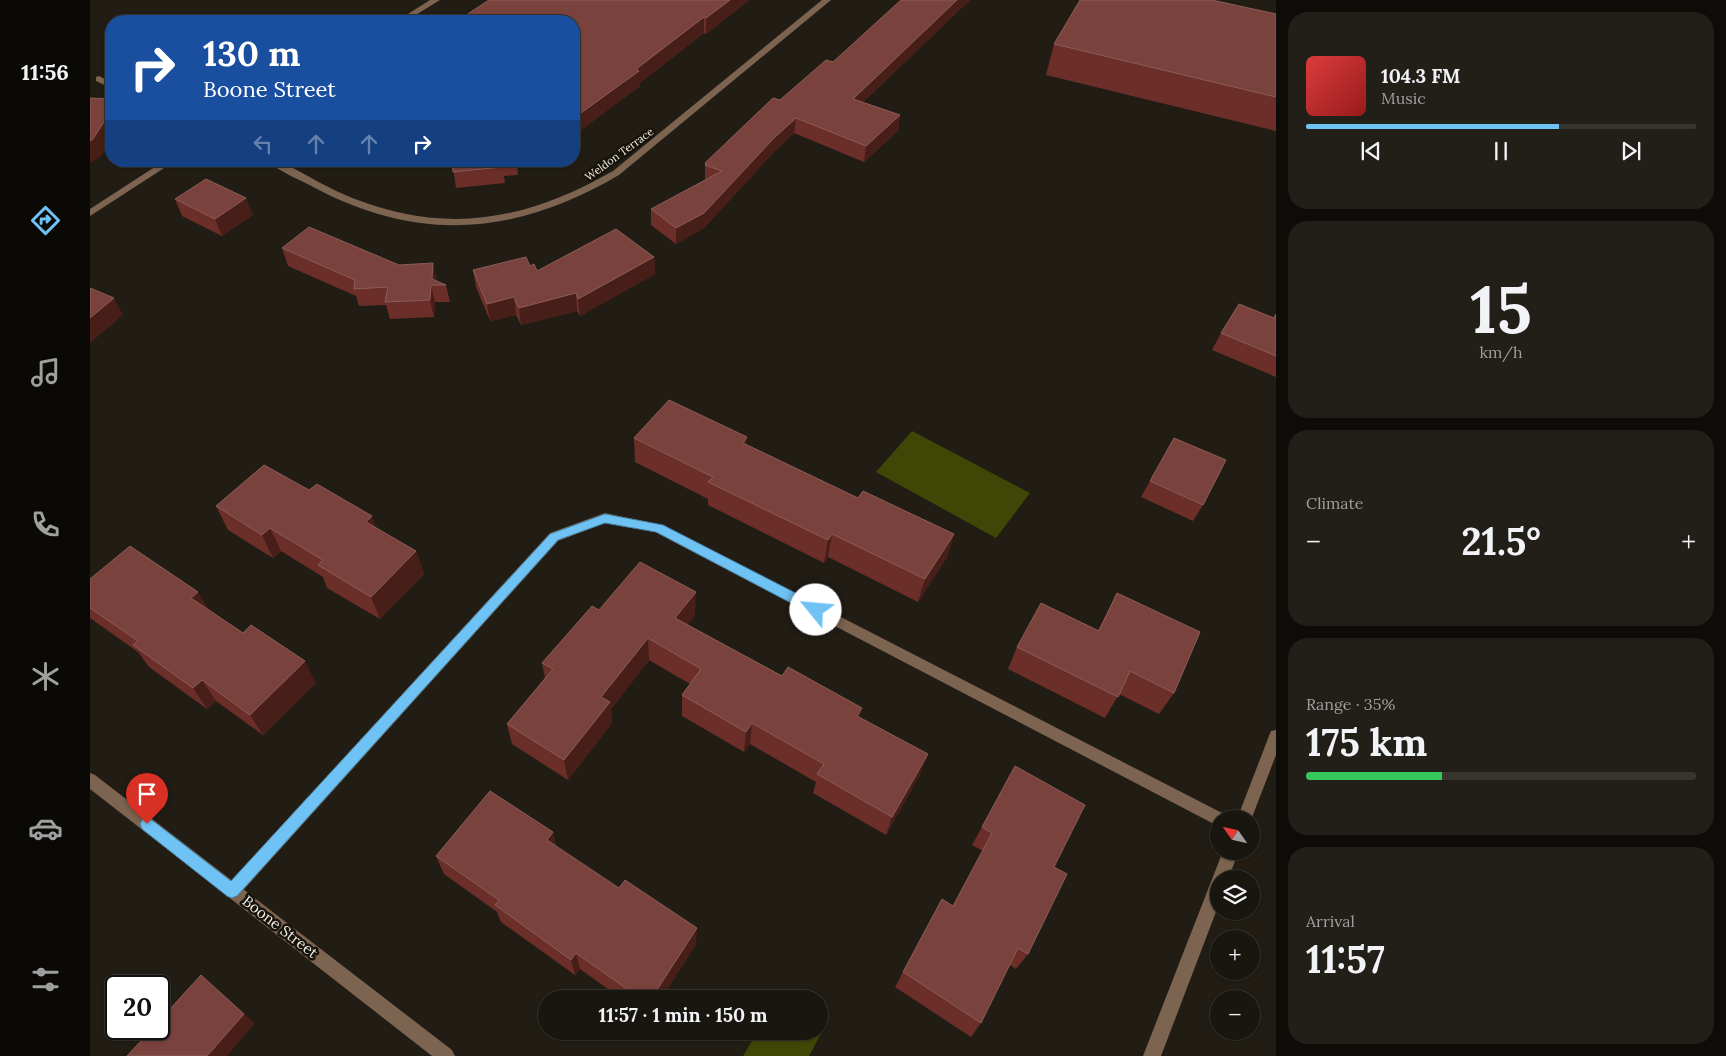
<!DOCTYPE html>
<meta charset="utf-8">
<style>
body{margin:0;font-family:Lora,serif;background:#221f19;color:#f1f3f6;height:100vh;display:flex;flex-direction:column;font-size:19px;white-space:nowrap}
*{box-sizing:border-box;margin:0}
p{font-size:16px;color:#9f9f9f}
.icon{flex:none;width:28px;height:28px;fill:none;stroke:currentColor;stroke-width:2;stroke-linecap:round;stroke-linejoin:round}
.map{position:relative;flex:1;overflow:hidden}
.details{display:flex;flex-direction:column;gap:12px;padding:12px;background:#0e0c09;width:450px}
.details>*{flex:none}
.hud{position:absolute;left:15px;top:15px;width:475px;height:152px;border-radius:20px;box-shadow:0 1px 4px #0004,0 0 0 1px #373530;background:#1a4fa0;color:#fff;overflow:hidden}
.needle{width:32px;rotate:304deg}
.fabs{position:absolute;left:1120px;top:810px;display:grid;gap:10px}
.fabs a{display:grid;place-items:center;width:50px;height:50px;border-radius:50%;background:#191610;box-shadow:0 1px 4px #0004,0 0 0 1px #373530;font-size:25px}
.speed{position:absolute;left:15px;top:975px;display:flex;gap:10px;font-size:25px;font-weight:700;text-align:center}
.speed>*{display:grid;place-content:center;width:65px;height:65px;border-radius:50%;background:#191610;box-shadow:0 1px 4px #0004,0 0 0 1px #373530;line-height:1}
.speed .limit{border:2px solid #111;border-radius:8px;background:#fff;color:#111}
.pin{position:absolute;display:grid;place-items:center;width:42px;height:42px;color:#fff;margin:-51px -21px;border-radius:50% 50% 50% 0;rotate:-45deg;box-shadow:0 0 5px #0007}
.pin .icon{rotate:45deg}
.me{position:absolute;width:55px;margin:-28px;rotate:298deg;stroke-linejoin:round;filter:drop-shadow(0 0 4px #0008)}
.turn{display:flex;align-items:center;gap:18px;height:105px;padding:0 15px;font-size:22px}
.turn .icon{width:65px;height:65px;stroke-width:2.5}
.turn b{display:block;font-size:35px;line-height:42px}
.lanes{display:flex;align-items:center;height:48px;padding:0 15px;background:#0003;justify-content:center;gap:25px;direction:ltr}
.lanes .off{opacity:.35}
.big{font-size:38px;font-weight:800;line-height:1.1}
.details .card{flex:1;display:flex;flex-direction:column;justify-content:center;gap:8px;min-width:0;padding:0 18px;border-radius:20px;background:#221f19}
.details .dial{align-items:center;gap:0}
.dial b{font-size:65px;line-height:1}
.song{display:flex;align-items:center;gap:15px}
.cover{width:60px;height:60px;border-radius:8px;background:linear-gradient(135deg,hsl(0 70% 55%),hsl(0 70% 35%))}
.played{height:5px;border-radius:2px;background:linear-gradient(90deg,#6fc2f4 65%,#373530 65%)}
.keys{display:flex;justify-content:space-around;direction:ltr}
.heat{display:flex;justify-content:space-between;align-items:center;font-size:28px;direction:ltr}
.charge{height:8px;border-radius:4px;background:linear-gradient(90deg,#34c759 35%,#373530 0)}
.trip{position:absolute;left:448px;top:990px;width:290px;height:50px;border-radius:25px;background:#191610;box-shadow:0 1px 4px #0004,0 0 0 1px #373530;font-weight:800;line-height:50px;text-align:center}
main{display:flex;flex:1;min-height:0}
.tab-bar{display:flex;flex-direction:column;width:90px;justify-content:space-around;align-items:center;background:#0a0906;color:#9f9f9f}
.tab-bar .icon{width:35px;height:35px}
.tab-bar .active{color:#6fc2f4}
.tab-bar b{font-size:22px;color:#f1f3f6}
.map>svg:first-child{display:block}
</style>
<main>
<nav class="tab-bar">
<b>11:56</b>
<svg class="icon active" aria-label="directions" viewBox="0 0 24 24"><path d="M12 3l9 9-9 9-9-9zM9 14v-3h6M13 9l2 2-2 2"/></svg>
<svg class="icon" aria-label="music" viewBox="0 0 24 24"><path d="M9 18V5l10-2v13"/><circle cx="6" cy="18" r="3"/><circle cx="16" cy="16" r="3"/></svg>
<svg class="icon" aria-label="phone" viewBox="0 0 24 24"><path d="M5 4h4l2 5-3 2q2 4 5 5l2-3 5 2v4C11 20 4 13 5 4z"/></svg>
<svg class="icon" aria-label="climate" viewBox="0 0 24 24"><path d="M12 3v18M4 7l16 10M4 17L20 7"/></svg>
<svg class="icon" aria-label="car" viewBox="0 0 24 24"><path d="M5 17H2v-5l4-1 3-4h7l3 4 3 1v5h-3M9 17h6M6 11h13"/><circle cx="7" cy="17" r="2"/><circle cx="17" cy="17" r="2"/></svg>
<svg class="icon" aria-label="filters" viewBox="0 0 24 24"><path d="M4 7h16M4 17h16"/><circle cx="9" cy="7" r="2"/><circle cx="15" cy="17" r="2"/></svg>
</nav>
<div class="map">
<svg width="1186" height="1056" viewBox="0 0 1186 1056">
<rect width="100%" height="100%" fill="#211d15"/>
<g fill="#3f4706">
<path d="M822 431 940 493 906 538 786 472Z"/>
<path d="M729 1024 734 1028 719 1056H653L668 1031H729Z"/>
</g>
<g fill="none" stroke-linecap="round" stroke-linejoin="round">
<g fill="#7d6450" fill-rule="evenodd">
<path d="M9 76 21 82V88L6 81V77Z"/>
<path d="M515 513 572 525 1134 814 1136 819H1129V826L1124 824 565 532 515 523 468 541 148 896 142 899 136 896 134 891 136 886 460 533Z"/>
</g>
<g fill="#7d6450" fill-rule="evenodd">
<path d="M340 0H350L316 21H307Z"/>
<path d="M732 0H741L529 175C428 234 333 244 227 189 213 181 189 172 178 161H190C215 174 239 189 265 199 359 235 437 220 523 171Z"/>
<path d="M74 161H85L0 216V209Z"/>
<path d="M1186 730V755L1161 820 1147 819 1179 736 1181 731Z"/>
<path d="M0 773 5 775 362 1050 365 1056H342L0 789Z"/>
<path d="M1133 851H1149L1138 879H1129V904L1071 1056H1053Z"/>
</g>
</g>
<g fill="#6b2e28">
<path d="M399 0H659L616 34 614 33 550 83V86L484 135V21Z"/>
<path d="M811 0H880L773 102 810 115 808 131 774 162 704 133 683 153 614 228 586 244 561 225V209L615 180V163L690 100 743 62Z"/>
<path d="M1186 14V131L956 75 964 44Z"/>
<path d="M362 161H427L428 175 414 176 415 183 366 188Z"/>
<path d="M85 199 163 215 132 236 92 216Z"/>
<path d="M192 248 347 281 356 285 360 302H345L344 317 300 319 296 305 269 306 266 296 198 266Z"/>
<path d="M564 257 565 274 490 316 487 311 431 325 426 315 400 321 386 287 383 270 440 266 447 271Z"/>
<path d="M1186 314V377L1122 350 1131 333 1184 318Z"/>
<path d="M544 438 657 445 768 498 864 534 857 557 828 602 738 557 734 563 618 505V499L545 462Z"/>
<path d="M1060 481 1113 505 1103 521 1051 497Z"/>
<path d="M219 490 326 551 334 574 290 619 237 588 233 577 191 551 183 558 138 530 126 506Z"/>
<path d="M0 579 120 611 226 683 173 735 126 701 117 709 59 667 48 652 0 618Z"/>
<path d="M1027 593 1084 693 1069 714 1029 694 1015 718 918 669 927 647 1008 630Z"/>
<path d="M509 610 605 615 597 625 770 717 830 774 796 835 723 793 726 782 660 744 654 752 592 716V695L600 684 559 660 521 709 522 723 478 780 422 744 417 724 455 678 452 663Z"/>
<path d="M892 827 964 867 938 954 926 969 920 965 891 1023 881 1037 805 987 813 972 863 906 893 851 882 845Z"/>
<path d="M463 832 466 846 606 944 571 999H532L490 969 485 975 411 922 407 912 354 874 346 856Z"/>
</g>
<g fill="#471e18">
<path d="M640 0H659L616 34V18Z"/>
<path d="M867 0H880L761 114 763 99Z"/>
<path d="M614 17V33L550 83V86L484 135V118Z"/>
<path d="M21 111V140L11 156 0 163V141Z"/>
<path d="M810 115 808 131 774 162 776 146Z"/>
<path d="M706 118 704 133 683 153 614 228 586 244V228Z"/>
<path d="M156 198 163 215 132 236 125 219Z"/>
<path d="M564 257 565 274 490 316 488 299Z"/>
<path d="M343 263 347 280V285L342 279Z"/>
<path d="M341 285 345 302 344 317 340 300Z"/>
<path d="M486 293 487 311 431 325 429 308Z"/>
<path d="M424 297 426 315 400 321 397 304Z"/>
<path d="M24 298 33 315 0 343V318Z"/>
<path d="M657 437 656 461 653 443Z"/>
<path d="M282 516 290 539 276 522Z"/>
<path d="M180 528 191 551 183 558 172 535Z"/>
<path d="M742 534 738 557 734 563 738 540Z"/>
<path d="M864 534 857 557 828 602 835 579Z"/>
<path d="M326 551 334 574 290 619 281 597Z"/>
<path d="M108 592 122 614 101 598Z"/>
<path d="M606 592 605 615 585 640V618Z"/>
<path d="M558 638 559 660 521 709 522 723 478 780 474 760 511 697Z"/>
<path d="M215 661 226 683 173 735 160 715Z"/>
<path d="M112 680 126 701 117 709 103 688Z"/>
<path d="M772 708 767 728V716Z"/>
<path d="M662 723 660 744 654 752 656 732Z"/>
<path d="M838 754 830 774 796 835 802 817Z"/>
<path d="M463 832 467 851 457 840Z"/>
<path d="M607 928 606 944 571 999H561Z"/>
<path d="M486 953 490 969 485 975 481 960Z"/>
<path d="M154 1014 165 1023 137 1056H117Z"/>
</g>
<g fill="#7a423d" stroke="#8c5d58">
<path d="M399 0H640L616 18 614 17 546 69 549 71 484 118V21H367Z"/>
<path d="M811 0H867L763 99 810 115 776 146 706 118 684 138 614 213 586 228 561 209 632 171 615 165 617 164 615 163 683 98 690 100 736 60 743 62Z"/>
<path d="M990 0H1122L1186 14V97L964 44Z"/>
<path d="M0 98 21 99V111L3 139 0 141Z"/>
<path d="M362 161H412L413 167 363 172Z"/>
<path d="M116 179 156 198 125 219 85 199Z"/>
<path d="M219 227 309 265 343 263 342 279 356 285H341L340 300 295 302 298 287 264 289 265 280 192 248Z"/>
<path d="M526 229 564 257 488 299 486 293 429 308 424 297 397 304 383 270 436 257 440 266 444 264 447 271Z"/>
<path d="M0 288 24 298 0 318Z"/>
<path d="M1149 304 1184 318 1186 314V356L1131 333Z"/>
<path d="M579 400 657 437 653 443 768 498 773 491 864 534 835 579 742 534 738 540 618 482 623 477 544 438Z"/>
<path d="M1084 438 1136 460 1113 505 1060 481Z"/>
<path d="M174 465 219 490 227 484 282 516 276 522 326 551 281 597 228 565 233 560 180 528 172 535 126 506Z"/>
<path d="M40 546 108 592 101 598 153 633 161 625 215 661 160 715 112 680 103 688 43 645 48 641 0 608V579Z"/>
<path d="M550 562 606 592 585 618 692 676 698 667 772 708 767 716 838 754 802 817 727 774 734 764 662 723 656 732 592 695 611 669 558 638 511 697 520 702 474 760 417 724 463 669 452 663 502 606 509 610Z"/>
<path d="M1027 593 1110 632 1084 693 1040 671 1028 697 927 647 951 603 1009 631Z"/>
<path d="M925 766 995 805 964 867 977 874 938 954 928 948 891 1023 813 972 852 899 863 906 902 833 892 827Z"/>
<path d="M400 791 463 832 457 840 529 888 535 880 607 928 561 999H551L486 953 481 960 405 905 409 900 346 856Z"/>
<path d="M111 975 154 1014 117 1056H37L62 1029H69V1021Z"/>
</g>
<path fill="#6fc2f4" stroke="#487e9f" d="M515 514 573 525 731 606 733 610 731 614H722L566 532 515 523 468 540 147 896 142 898 137 896 52 829 50 824 52 820 57 818 62 820 141 881 460 534Z"/>
<g text-anchor="middle" stroke-width="5" stroke-linejoin="round" paint-order="stroke">
<g font-size="11" fill="#f2efe9" stroke="#18140c">
<text transform="translate(529 154) rotate(-36)" y="4">Weldon Terrace</text>
</g>
<g font-size="15" fill="#f2efe9" stroke="#18140c">
<text transform="translate(190 927) rotate(38)" y="5">Boone Street</text>
</g>
</g>
</svg>
<div class="fabs">
<a><svg class="needle" viewBox="-14 -14 28 28"><path d="M0-13l5 13h-10z" fill="#e53935"/><path d="M0 13l5-13h-10z" fill="#9f9f9f"/></svg></a>
<a><svg class="icon" aria-label="layers" viewBox="0 0 24 24"><path d="M12 4l9 5-9 5-9-5zM3 14l9 5 9-5"/></svg></a>
<a>+</a>
<a>−</a>
</div>
<div class="speed"><div class="limit">20</div></div>
<div class="pin" style="left:57px;top:824px;background:#d93025"><svg class="icon" aria-label="arrive" viewBox="0 0 24 24"><path d="M6 21V4h12l-3 4 3 4H6"/></svg></div>
<svg class="me" style="left:726px;top:610px" viewBox="-20 -20 40 40"><circle r="19" fill="#fff"/><path d="M0-13L10 11 0 6-10 11z" fill="#6fc2f4"/></svg>
<div class="trip">11:57 · 1 min · 150 m</div>
<div class="hud">
<div class="turn"><svg class="icon" aria-label="right" viewBox="0 0 24 24"><path d="M7 20v-9h11M14 6l5 5-5 5"/></svg><div><b>130 m</b>Boone Street</div></div>
<div class="lanes"><svg class="icon off" aria-label="left" viewBox="0 0 24 24"><path d="M17 20v-9H6M10 6l-5 5 5 5"/></svg><svg class="icon off" aria-label="ahead" viewBox="0 0 24 24"><path d="M12 20V5M6 11l6-6 6 6"/></svg><svg class="icon off" aria-label="ahead" viewBox="0 0 24 24"><path d="M12 20V5M6 11l6-6 6 6"/></svg><svg class="icon" aria-label="right" viewBox="0 0 24 24"><path d="M7 20v-9h11M14 6l5 5-5 5"/></svg></div>
</div>
</div>
<section class="details">
<div class="card">
<div class="song"><i class="cover"></i><div><b>104.3 FM</b><p>Music</p></div></div>
<div class="played"></div>
<div class="keys"><svg class="icon" aria-label="previous" viewBox="0 0 24 24"><path d="M18 5L8 12l10 7zM5 5v14"/></svg><svg class="icon" aria-label="pause" viewBox="0 0 24 24"><path d="M8 5v14M16 5v14"/></svg><svg class="icon" aria-label="next" viewBox="0 0 24 24"><path d="M6 5l10 7-10 7zM19 5v14"/></svg></div>
</div>
<div class="card dial"><b>15</b><p>km/h</p></div>
<div class="card"><p>Climate</p>
<div class="heat"><a>−</a><b class="big">21.5°</b><a>+</a></div>
</div>
<div class="card"><p>Range · 35%</p><b class="big">175 km</b><div class="charge"></div></div>
<div class="card"><p>Arrival</p><b class="big">11:57</b></div>
</section>
</main>
